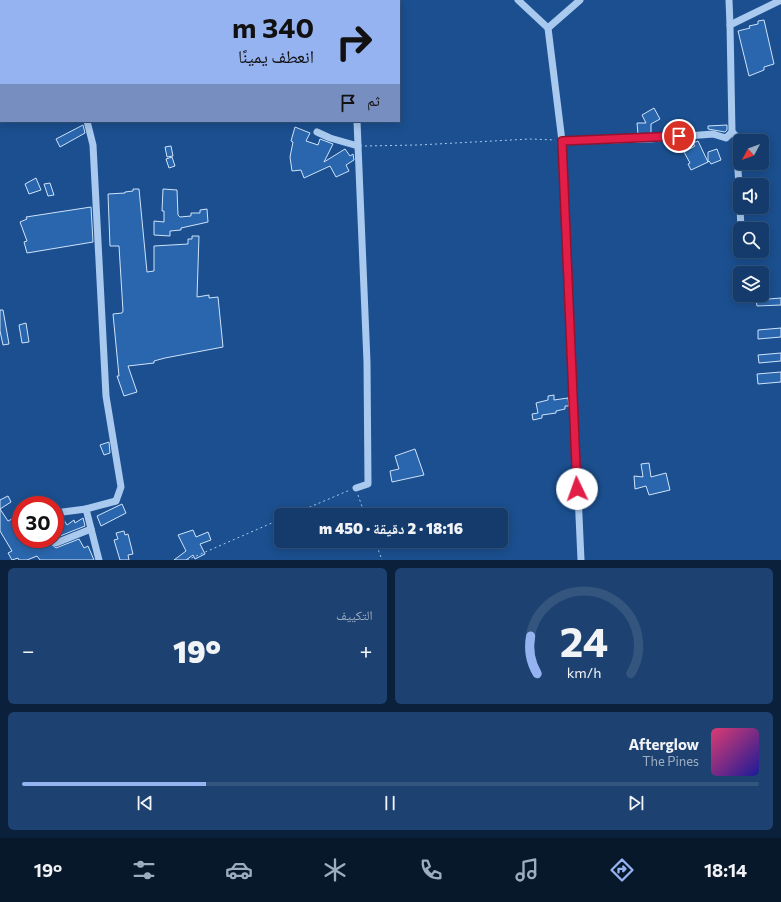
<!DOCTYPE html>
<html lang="ar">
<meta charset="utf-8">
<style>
body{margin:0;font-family:Commissioner,"Noto Naskh Arabic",sans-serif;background:#1d4271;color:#f1f3f6;direction:rtl;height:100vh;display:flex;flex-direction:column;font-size:15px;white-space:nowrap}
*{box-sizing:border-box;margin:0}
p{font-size:13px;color:#9dadc1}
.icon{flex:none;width:22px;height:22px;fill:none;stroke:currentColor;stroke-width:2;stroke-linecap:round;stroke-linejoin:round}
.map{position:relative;height:560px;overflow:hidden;direction:ltr}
.panel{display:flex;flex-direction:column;gap:8px;padding:8px;background:#0b203b;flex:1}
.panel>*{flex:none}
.hud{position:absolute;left:0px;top:0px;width:400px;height:122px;box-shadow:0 2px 10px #0003,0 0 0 1px #33557e;direction:rtl;background:#95b2f1;color:#111;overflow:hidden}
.needle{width:26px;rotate:229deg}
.controls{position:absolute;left:733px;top:134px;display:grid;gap:8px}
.controls a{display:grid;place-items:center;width:36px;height:36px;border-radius:6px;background:#143b6b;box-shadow:0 2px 10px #0003,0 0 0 1px #33557e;font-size:20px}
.speed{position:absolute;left:12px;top:496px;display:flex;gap:8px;font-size:20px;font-weight:700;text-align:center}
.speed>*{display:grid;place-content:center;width:52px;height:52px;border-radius:50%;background:#143b6b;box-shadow:0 2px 10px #0003,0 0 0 1px #33557e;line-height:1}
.speed .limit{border:6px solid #d22;background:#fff;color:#111}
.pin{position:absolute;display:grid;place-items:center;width:34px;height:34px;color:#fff;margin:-17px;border:2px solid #fff;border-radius:50%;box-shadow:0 1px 4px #0007}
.me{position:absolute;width:44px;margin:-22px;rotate:357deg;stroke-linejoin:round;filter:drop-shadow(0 0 3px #0008)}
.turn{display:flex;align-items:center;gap:14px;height:84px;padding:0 20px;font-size:18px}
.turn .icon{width:52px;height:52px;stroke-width:2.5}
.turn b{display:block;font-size:28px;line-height:34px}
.then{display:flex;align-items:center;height:38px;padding:0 20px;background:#0003;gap:8px;font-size:15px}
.big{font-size:30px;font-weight:800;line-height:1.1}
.panel .tile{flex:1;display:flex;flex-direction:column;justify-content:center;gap:6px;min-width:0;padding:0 14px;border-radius:6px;background:#1d4271}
.panel .dial{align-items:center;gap:0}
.dial svg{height:104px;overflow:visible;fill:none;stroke:#33557e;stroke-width:7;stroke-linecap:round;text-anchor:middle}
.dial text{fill:#f1f3f6;stroke:none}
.song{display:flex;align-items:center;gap:12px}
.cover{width:48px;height:48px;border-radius:6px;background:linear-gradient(135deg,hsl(340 70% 55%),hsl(240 70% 35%))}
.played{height:4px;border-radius:2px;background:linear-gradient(90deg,#95b2f1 25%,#33557e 25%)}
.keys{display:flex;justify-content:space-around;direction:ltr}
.heat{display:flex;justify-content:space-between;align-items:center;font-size:22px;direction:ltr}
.panel .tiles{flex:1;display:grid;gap:8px;grid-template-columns:1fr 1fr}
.tile:last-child{grid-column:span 2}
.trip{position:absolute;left:274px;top:508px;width:234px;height:40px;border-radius:6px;background:#143b6b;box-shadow:0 2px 10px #0003,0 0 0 1px #33557e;font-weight:800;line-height:40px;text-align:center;direction:rtl}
.tab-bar{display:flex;height:64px;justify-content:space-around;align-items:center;background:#08182b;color:#9dadc1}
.tab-bar .icon{width:28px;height:28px}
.tab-bar .selected{color:#95b2f1}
.tab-bar b{font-size:18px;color:#f1f3f6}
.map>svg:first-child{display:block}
</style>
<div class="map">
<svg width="781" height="560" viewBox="0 0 781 560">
<rect width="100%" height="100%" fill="#1b4f8f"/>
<g fill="#2a66ad" stroke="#cfe3fa">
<path d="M764 20 774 64 764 67V70L749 76 738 31 750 28 749 26 758 24V21Z"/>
<path d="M654 108 660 119 651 124V134H638L637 123H646L642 115Z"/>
<path d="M83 125 85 133 60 147 56 139Z"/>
<path d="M727 125V130L725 132 708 129V126Z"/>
<path d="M295 127 310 133 306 141 318 145 320 139 333 144 324 162 345 149 350 156 353 154 354 160 346 165 349 171 336 177 330 166 304 178 301 170 292 171 290 157 293 142 291 141Z"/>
<path d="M698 141 708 162 691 170 688 164 690 163 684 152 695 146 693 143Z"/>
<path d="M171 146 173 156 167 157 165 147Z"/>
<path d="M717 149 721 160 711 164 709 161 708 162V152Z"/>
<path d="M172 157 175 166 169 168 166 159Z"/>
<path d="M36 178 41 190 29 194 25 184Z"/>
<path d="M50 183 54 195 48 196 44 184Z"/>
<path d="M133 189H139L147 272 154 271V246L188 244V239H192V236H199L197 297 209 295V298L218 297 223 347 165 358 154 361V363L128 366 137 392 124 396 117 376H119L113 314 122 313 123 311 119 246H110L108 194 125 193V192L133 191Z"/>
<path d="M163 189 177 190 178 215 180 217 191 216V213H200V210L207 209 208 222 181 228V230L170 231V236L154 235V221L164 222V211H162Z"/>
<path d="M91 207 93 242 27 253 24 242 27 241 20 222 27 219 26 217Z"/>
<path d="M781 298V305L757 306 756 300Z"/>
<path d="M0 310H3L9 344 3 345 0 331Z"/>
<path d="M26 323 29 342 22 343 19 325Z"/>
<path d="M781 328V337L758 339V330Z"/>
<path d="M781 353V361L759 363 758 355Z"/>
<path d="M781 372V382L758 384 757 374Z"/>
<path d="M554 395V400L568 398 569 406H565V409L556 411V413L542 415V418L533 420 532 414 538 413 536 403 548 400V396Z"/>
<path d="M109 442 110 453 104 455 100 445Z"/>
<path d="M415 449 424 475 392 482 390 471 399 469 395 456Z"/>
<path d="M649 463 651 477 666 473 670 490 649 495 646 486 635 489 634 476 643 477 641 464Z"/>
<path d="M8 496 11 502 0 509V500Z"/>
<path d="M122 504 126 513 101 526 97 516Z"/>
<path d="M0 509 8 521 12 519 21 533V539H53L51 544 56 548 79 539 84 548 88 546 94 560H40L37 556 27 560H19L18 558 12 560 8 553 12 551 0 531Z"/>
<path d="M62 517 67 525 74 520 75 523 83 518 85 526 55 538V518Z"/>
<path d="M193 530 196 537 208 532 211 540 200 544 205 554 195 559 193 555 186 560H174L186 551 178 535Z"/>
<path d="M124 531 125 535 128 534 133 554 128 555 129 560H120L114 540 118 539 116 533Z"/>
</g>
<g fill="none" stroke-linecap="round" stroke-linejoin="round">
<g stroke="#a9c9ee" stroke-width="1" stroke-dasharray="2 3" stroke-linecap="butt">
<path d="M365 146 418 145 530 139 555 140"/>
<path d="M358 495 365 515"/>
<path d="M291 515 350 490"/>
<path d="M375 541 382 560"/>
<path d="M187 560 281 519"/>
</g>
<g stroke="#a9c9ee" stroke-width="7">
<path d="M43 0V1"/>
<path d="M352 0V1"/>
<path d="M518 0 548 28 562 141 581 560"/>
<path d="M729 0 730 25"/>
<path d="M548 28 580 0"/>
<path d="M87 121 93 145 106 396 121 487 116 501 86 509 99 560"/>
<path d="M317 132 330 138 358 146"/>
<path d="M732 132 736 136 740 204"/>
<path d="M562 141 650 139 713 134 726 138 732 132 730 25 781 0"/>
<path d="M740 207 741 229"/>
<path d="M356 488 368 484 367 362 357 121"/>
<path d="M55 513 86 509"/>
<path d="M56 543 91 529"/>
</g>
</g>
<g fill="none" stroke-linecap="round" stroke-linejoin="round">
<g stroke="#92132f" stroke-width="10">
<path id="route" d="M577 489 562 141 679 136"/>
</g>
<use href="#route" stroke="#e11d48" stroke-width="7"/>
</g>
</svg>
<div class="controls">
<a><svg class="needle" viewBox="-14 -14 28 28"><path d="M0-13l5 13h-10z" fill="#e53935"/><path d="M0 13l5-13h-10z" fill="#9dadc1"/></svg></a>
<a><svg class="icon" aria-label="sound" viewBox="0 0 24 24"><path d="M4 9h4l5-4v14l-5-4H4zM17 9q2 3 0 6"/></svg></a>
<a><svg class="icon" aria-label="search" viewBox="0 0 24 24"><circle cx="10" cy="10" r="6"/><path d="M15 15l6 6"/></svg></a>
<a><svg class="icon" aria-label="layers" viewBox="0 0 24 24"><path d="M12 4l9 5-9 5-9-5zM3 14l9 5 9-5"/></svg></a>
</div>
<div class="speed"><div class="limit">30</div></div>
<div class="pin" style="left:679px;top:136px;background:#d93025"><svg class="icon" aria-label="arrive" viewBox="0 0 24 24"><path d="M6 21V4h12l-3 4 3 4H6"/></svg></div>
<svg class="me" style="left:577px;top:489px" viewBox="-20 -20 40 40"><circle r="19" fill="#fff"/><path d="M0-13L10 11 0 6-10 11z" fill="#e11d48"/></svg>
<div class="trip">18:16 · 2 دقيقة · 450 m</div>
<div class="hud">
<div class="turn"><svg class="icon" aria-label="right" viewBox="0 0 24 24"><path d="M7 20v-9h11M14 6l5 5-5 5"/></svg><div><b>340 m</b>انعطف يمينًا</div></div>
<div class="then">ثم<svg class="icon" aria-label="arrive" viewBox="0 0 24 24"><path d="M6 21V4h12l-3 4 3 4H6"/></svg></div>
</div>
</div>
<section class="panel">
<div class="tiles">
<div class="tile dial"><svg viewBox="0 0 100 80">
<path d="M14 69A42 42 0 1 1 86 69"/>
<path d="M14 69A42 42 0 0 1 9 40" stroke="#95b2f1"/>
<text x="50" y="56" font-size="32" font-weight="700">24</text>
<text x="50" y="72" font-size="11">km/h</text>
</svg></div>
<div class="tile"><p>التكييف</p>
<div class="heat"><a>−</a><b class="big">19°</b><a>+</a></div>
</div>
<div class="tile">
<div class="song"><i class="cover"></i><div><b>Afterglow</b><p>The Pines</p></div></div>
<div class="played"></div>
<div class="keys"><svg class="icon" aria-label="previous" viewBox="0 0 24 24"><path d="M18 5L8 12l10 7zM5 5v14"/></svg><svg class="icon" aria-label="pause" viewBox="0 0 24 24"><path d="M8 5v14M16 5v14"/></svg><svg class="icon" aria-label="next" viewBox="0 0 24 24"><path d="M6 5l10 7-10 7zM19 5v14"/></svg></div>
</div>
</div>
</section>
<nav class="tab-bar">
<b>18:14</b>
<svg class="icon selected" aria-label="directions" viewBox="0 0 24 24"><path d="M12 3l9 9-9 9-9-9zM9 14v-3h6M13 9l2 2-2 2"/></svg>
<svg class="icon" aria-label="music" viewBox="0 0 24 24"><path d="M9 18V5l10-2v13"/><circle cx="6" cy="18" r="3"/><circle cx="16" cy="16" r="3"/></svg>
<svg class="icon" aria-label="phone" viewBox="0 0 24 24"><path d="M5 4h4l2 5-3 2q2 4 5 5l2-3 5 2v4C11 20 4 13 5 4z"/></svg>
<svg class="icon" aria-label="climate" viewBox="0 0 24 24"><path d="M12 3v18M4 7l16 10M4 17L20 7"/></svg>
<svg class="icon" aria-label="car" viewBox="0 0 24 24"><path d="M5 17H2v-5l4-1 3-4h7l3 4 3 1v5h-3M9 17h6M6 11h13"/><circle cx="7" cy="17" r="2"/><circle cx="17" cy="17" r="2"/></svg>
<svg class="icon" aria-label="filters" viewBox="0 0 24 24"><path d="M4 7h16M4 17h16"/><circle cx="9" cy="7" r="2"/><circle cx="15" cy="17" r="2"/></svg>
<b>19°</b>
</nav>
